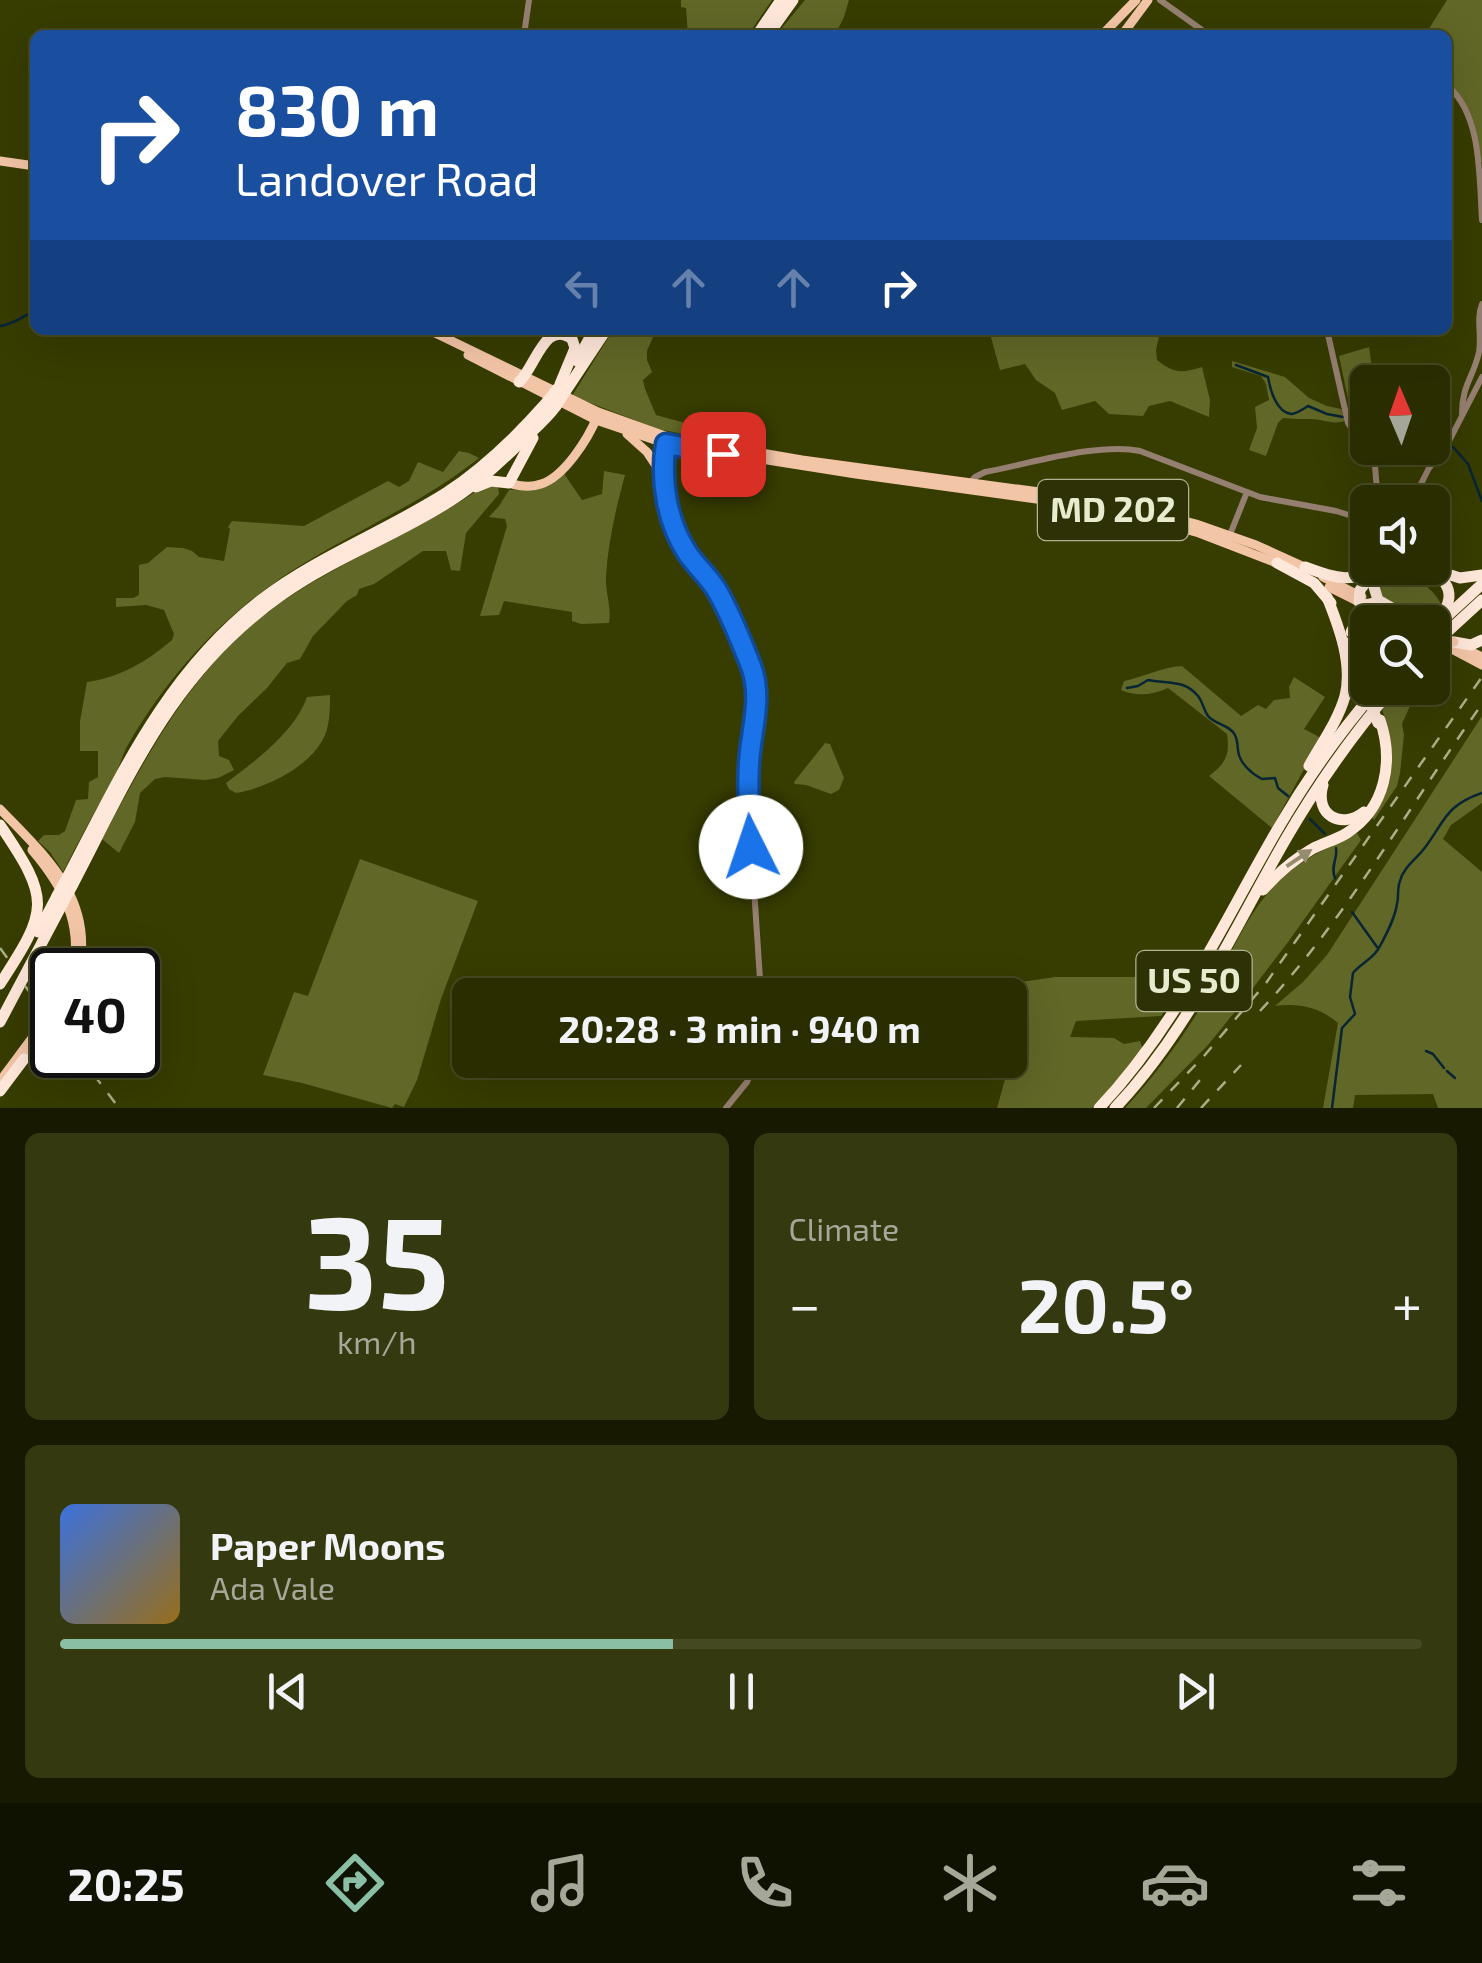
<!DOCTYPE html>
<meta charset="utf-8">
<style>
body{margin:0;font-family:"Exo 2",sans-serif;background:#35390f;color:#f1f3f6;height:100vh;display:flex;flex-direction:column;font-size:38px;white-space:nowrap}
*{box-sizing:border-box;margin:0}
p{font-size:32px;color:#a5a899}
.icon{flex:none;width:55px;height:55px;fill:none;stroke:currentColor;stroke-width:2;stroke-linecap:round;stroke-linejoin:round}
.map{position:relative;height:1108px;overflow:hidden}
.panel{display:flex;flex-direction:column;gap:25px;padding:25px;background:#171900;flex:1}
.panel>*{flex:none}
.guide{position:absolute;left:30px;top:30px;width:1422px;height:305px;border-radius:15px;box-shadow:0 10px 40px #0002,0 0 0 2px #454922;background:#1a4fa0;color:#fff;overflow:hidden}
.needle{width:65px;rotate:358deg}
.tools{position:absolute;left:1350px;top:365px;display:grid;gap:20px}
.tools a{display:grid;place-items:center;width:100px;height:100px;border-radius:15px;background:#292d00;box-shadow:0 10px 40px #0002,0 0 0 2px #454922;font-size:50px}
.speed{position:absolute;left:30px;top:948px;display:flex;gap:20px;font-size:50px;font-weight:700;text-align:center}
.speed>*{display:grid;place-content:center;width:130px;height:130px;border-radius:50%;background:#292d00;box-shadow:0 10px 40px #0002,0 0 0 2px #454922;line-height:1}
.speed .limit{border:5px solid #111;border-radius:15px;background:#fff;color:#111}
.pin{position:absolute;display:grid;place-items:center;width:85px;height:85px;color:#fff;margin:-42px;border-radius:20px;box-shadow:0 5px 15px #0006}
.me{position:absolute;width:110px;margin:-55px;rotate:356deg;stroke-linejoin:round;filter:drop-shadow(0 0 8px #0008)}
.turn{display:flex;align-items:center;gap:35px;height:210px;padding:0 40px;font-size:45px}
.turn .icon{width:130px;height:130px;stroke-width:2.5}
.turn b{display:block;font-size:70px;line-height:85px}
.lanes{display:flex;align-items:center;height:95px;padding:0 40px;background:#0003;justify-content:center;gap:50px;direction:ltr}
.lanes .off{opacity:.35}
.big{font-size:75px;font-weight:700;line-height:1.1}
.panel .tile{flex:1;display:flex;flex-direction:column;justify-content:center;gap:15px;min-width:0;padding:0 35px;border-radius:15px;background:#35390f}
.panel .dial{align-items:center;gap:0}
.dial b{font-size:130px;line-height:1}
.song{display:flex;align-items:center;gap:30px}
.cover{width:120px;height:120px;border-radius:15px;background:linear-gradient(135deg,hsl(220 70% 55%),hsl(40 70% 35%))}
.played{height:10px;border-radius:5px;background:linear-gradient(90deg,#8abfa5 45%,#454922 45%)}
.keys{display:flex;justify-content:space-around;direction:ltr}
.heat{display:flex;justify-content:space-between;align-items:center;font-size:55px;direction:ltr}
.panel .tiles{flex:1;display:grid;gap:25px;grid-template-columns:1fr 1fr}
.tile:last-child{grid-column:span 2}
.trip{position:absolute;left:452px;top:978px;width:575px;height:100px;border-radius:15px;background:#292d00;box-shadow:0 10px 40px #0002,0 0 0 2px #454922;font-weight:700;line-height:100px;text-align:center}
.dock{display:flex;height:160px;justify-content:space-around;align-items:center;background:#101200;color:#a5a899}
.dock .icon{width:70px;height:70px}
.dock .selected{color:#8abfa5}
.dock b{font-size:45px;color:#f1f3f6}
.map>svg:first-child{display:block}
</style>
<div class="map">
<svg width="1482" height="1108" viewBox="0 0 1482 1108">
<rect width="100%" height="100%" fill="#373c00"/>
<g fill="#616726">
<path d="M681 0H772L748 35H688L686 8 681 7Z"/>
<path d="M805 0H849L844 17 835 35H776Z"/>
<path d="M1447 0H1482V162H1478C1475 124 1476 114 1448 86V35H1425Z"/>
<path d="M613 330H656L647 351V360L652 372 643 380 645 389 656 415 751 441 750 447 658 429 572 396Z"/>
<path d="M989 330H1144L1159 337 1156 350 1157 360C1174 374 1182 373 1202 367L1210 400 1209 417 1170 401 1149 406 1143 416 1109 414 1095 401 1062 410 1055 393 1036 380 1025 364 1000 370Z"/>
<path d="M1369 347 1374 382H1368L1367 433 1363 432 1353 422 1339 356Z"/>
<path d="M1232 361 1285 377 1309 398 1327 406 1341 409 1345 421C1332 425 1323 419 1310 419 1301 419 1293 419 1283 418L1278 423 1266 456 1249 450 1257 428 1255 407 1269 400 1266 384 1261 376 1232 367Z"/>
<path d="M459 451 469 453 479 458C419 506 347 534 284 576 220 619 168 676 129 743 124 751 121 762 117 771 99 804 80 838 63 872L50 852 38 841 44 835H59L65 831 76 800 88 799 89 782 98 777V751H80V721L87 682C121 677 146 662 172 640L174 634 164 610 146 605 116 607V598H133L139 595V565L148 563 167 547 183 548 192 551 199 557 224 561 230 529 228 527 232 521 304 526 388 481 399 487 409 481 418 462 443 472Z"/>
<path d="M604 471 625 475C616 508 608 542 606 576 605 592 612 608 609 623L581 624 572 621V612L504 601 499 615 480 616 507 526 505 519 489 517 499 506 509 490 525 489 563 472 582 500 602 494Z"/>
<path d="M485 485 498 486 499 494 466 533 460 571 451 570 446 551H423L374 584 359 589 357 595 347 601 313 636 300 659 287 663 267 688 238 716 218 741 219 756 229 760 234 770 218 778 205 780 165 777 155 779 140 793 135 822 119 853 102 839C153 745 195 661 286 599 350 556 422 530 485 485Z"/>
<path d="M1405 575C1422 582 1432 588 1441 604L1431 622H1425L1385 603 1379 589 1384 582Z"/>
<path d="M1182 666 1241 716 1258 705 1266 709 1274 700 1290 698 1289 687 1294 677 1325 697 1304 729 1321 738 1272 828 1209 776C1226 763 1230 755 1227 734L1168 688C1152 695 1137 697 1121 690L1124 681C1144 677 1161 667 1182 666Z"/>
<path d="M1401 688H1420L1413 699 1402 724 1404 735 1400 773 1397 786 1374 820 1372 818C1395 778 1396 753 1382 709Z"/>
<path d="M330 695C330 710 330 728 322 741 306 769 265 788 236 793L229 789 226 783C255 761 294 733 307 697Z"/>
<path d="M1482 716V803L1451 825 1443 839 1482 872V1108H1438L1433 1094 1355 1095 1353 1108H1323L1338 1023C1319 1007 1299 1003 1275 1006L1303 982 1327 955Z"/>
<path d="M825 743 830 744 844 778 839 790 831 794 806 785 795 784 794 782Z"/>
<path d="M1357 833 1361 840 1288 942 1238 1008 1208 1045 1146 1108H1125C1156 1075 1184 1036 1207 997 1229 960 1244 918 1274 886 1297 860 1327 849 1357 833Z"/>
<path d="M360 859 478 901 441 999 417 1080 404 1107 395 1104 392 1108 302 1083 263 1075 294 992 308 996Z"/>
<path d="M1055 977H1167L1181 985 1161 1016 1076 1021 1070 1037 1114 1038 1124 1044 1140 1041 1143 1050 1092 1108H997L1009 1065 1011 1044 1020 1039 1008 984Z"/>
</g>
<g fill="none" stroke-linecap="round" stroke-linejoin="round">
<g stroke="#082534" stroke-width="2.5">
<path d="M0 326C11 325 25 316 35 310"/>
<path d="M1236 365 1268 377C1270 389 1276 412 1291 414 1295 414 1305 408 1308 406L1327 414 1343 417"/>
<path d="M1351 417 1368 430"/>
<path d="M1432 441 1443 443"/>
<path d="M1453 447 1468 464 1482 501"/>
<path d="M1127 688 1138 686 1148 680C1167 684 1184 679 1198 696 1203 702 1204 712 1209 717 1217 725 1230 725 1235 735 1238 742 1237 742 1238 750 1239 763 1252 774 1262 779L1275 778 1278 788 1288 796"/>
<path d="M1310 819 1325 834"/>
<path d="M1335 878C1330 867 1338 858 1336 848"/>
<path d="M1352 912 1377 947"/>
<path d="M1426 1051 1433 1054 1444 1068"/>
<path d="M1447 1071 1455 1078"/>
<path d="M1332 1108 1342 1028 1355 1014 1350 997 1353 973C1361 963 1374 959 1380 946 1387 933 1395 918 1397 904 1399 896 1397 888 1400 881 1403 868 1415 860 1423 850 1445 822 1444 806 1482 793"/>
</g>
<g stroke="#957f70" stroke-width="6">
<path d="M1160 0 1209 35"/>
<path d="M524 35 529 0"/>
<path d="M1448 86C1482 116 1479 176 1482 220"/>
<path d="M1327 330 1348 423 1375 466 1378 502"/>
<path d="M420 332 421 330"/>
<path d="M1462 413C1462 385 1474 376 1479 352 1482 335 1476 319 1482 304"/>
<path d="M667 443 664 470 671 524 688 553 720 597 749 662 757 689V708L749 758 748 796 761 995"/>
<path d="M968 485 975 477 985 472C1029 464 1099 442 1140 451L1260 497 1336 511 1368 521"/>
<path d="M1412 502 1429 468 1445 449 1482 377"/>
<path d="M1229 537 1247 492"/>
<path d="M726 1108 747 1082 756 1060"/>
</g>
<g stroke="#f3c5a7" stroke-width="9">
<path d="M1102 35 1136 0"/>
<path d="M1122 35 1148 0"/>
<path d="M0 161 35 166"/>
<path d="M429 330 598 412 668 437 802 460 1113 502 1196 524 1256 545 1309 569"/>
<path d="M468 355 596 420 667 444 856 474 1116 510 1199 533 1279 564"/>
<path d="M627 434 647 452 665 479"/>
<path d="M509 483C519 486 530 488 541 484 564 477 588 439 597 417"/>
<path d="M1323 577 1362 597"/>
<path d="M1329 587 1399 622"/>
<path d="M1448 647 1482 665"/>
<path d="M1462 647 1482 657"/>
<path d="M0 809C45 856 94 898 79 970"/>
<path d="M32 850C62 885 83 923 73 970"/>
<path d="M21 1064 48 1026"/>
<path d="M0 1081 44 1022"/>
</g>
<g stroke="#ffe8da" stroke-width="11">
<path d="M757 35 781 0"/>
<path d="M768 35 793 0"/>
<path d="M577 361 594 330"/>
<path d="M519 382C535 368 545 318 572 339L575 348 560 384"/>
<path d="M565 392 606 330"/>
<path d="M476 487 491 481 509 483 533 438"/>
<path d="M1277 563 1314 583 1331 603"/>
<path d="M1305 567C1343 581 1347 581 1385 568"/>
<path d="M1438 571 1460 578 1482 575"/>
<path d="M1359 602 1360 590 1373 573"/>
<path d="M1445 618 1482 584"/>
<path d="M1416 622 1378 600 1374 587C1377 580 1376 578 1383 574 1392 568 1405 569 1415 570 1454 575 1459 600 1432 625"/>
<path d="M1351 632 1365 605 1375 603"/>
<path d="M1454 642 1471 645 1482 640"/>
<path d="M1349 643 1364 686"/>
<path d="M1432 646 1482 600"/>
<path d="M1355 651C1353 627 1370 614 1393 622"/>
<path d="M1309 766C1321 744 1338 721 1345 696 1353 664 1339 627 1327 597"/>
<path d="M1323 785C1314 815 1341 830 1364 812"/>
<path d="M0 825C51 900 49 909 0 984"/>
<path d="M68 876C122 773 167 672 262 599 319 556 386 531 446 493 484 468 517 436 547 402"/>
<path d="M72 886C132 771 173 671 283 594 337 556 401 534 455 498 478 483 499 463 519 444 531 432 546 420 556 406"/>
<path d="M1263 890C1277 874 1293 860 1312 849 1323 843 1336 840 1347 833 1386 808 1394 761 1380 720"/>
<path d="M38 932 57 896"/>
<path d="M0 1022 63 903"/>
<path d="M0 1091 24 1059"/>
<path d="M1099 1108C1178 1025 1223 922 1280 825 1309 776 1341 730 1378 688"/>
<path d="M1115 1108C1190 1029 1233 930 1287 837 1318 784 1353 734 1393 688"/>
</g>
<g stroke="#aaae86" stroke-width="2.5" stroke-dasharray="12 12" stroke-linecap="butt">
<path d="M0 948 11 963"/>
<path d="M25 986 52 1021"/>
<path d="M1260 1011C1346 919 1409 806 1482 704"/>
<path d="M79 1055 119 1108"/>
<path d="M1154 1108 1204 1056 1266 983 1482 677"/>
<path d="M1177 1108 1204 1075"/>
<path d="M1201 1108 1241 1065"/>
</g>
<g stroke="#f3c5a7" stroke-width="9">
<path d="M1432 631 1454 642"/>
<path d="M1432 640 1448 647"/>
<path d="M44 1022 52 1010"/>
<path d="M48 1026 52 1021"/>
</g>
<g stroke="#ffe8da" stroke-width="11">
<path d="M547 402 558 388"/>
<path d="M556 406 565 392"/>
<path d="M1364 686 1378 723"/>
<path d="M57 896 68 876"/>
<path d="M63 903 72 886"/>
</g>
</g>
<defs><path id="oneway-solid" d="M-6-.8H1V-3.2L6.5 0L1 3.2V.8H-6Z" transform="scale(2.5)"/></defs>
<use fill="#968c70" href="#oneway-solid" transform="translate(1299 858) rotate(-34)"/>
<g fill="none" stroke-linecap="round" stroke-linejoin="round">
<g stroke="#114b97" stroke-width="25">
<path id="route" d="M723 454 666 444C660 480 667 523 688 554 696 566 708 576 716 589 730 612 741 641 751 666 763 699 751 729 749 763 747 791 749 819 751 847"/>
</g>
<use href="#route" stroke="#1a73e8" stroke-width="18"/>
</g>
<g text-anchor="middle" stroke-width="10" stroke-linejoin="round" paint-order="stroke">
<g fill="#2d3105" stroke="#b0b492" stroke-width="2.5">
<rect x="1038" y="480" width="150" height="60" rx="8"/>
<rect x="1136.5" y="951" width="115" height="60" rx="8"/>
</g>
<g font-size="35" font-weight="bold" fill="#e8eccf">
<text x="1113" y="522">MD 202</text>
<text x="1194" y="993">US 50</text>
</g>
</g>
</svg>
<div class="tools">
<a><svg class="needle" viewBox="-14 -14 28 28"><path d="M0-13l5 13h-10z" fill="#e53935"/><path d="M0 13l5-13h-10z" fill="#a5a899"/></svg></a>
<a><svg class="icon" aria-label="sound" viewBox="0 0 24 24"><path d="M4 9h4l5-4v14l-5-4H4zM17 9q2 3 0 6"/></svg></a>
<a><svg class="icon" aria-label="search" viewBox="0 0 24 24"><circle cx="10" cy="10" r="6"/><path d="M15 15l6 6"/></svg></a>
</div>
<div class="speed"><div class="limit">40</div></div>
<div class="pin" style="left:723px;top:454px;background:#d93025"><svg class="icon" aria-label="arrive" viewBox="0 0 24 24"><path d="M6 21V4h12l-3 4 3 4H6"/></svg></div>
<svg class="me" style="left:751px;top:847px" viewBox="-20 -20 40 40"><circle r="19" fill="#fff"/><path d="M0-13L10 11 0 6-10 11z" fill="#1a73e8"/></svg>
<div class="trip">20:28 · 3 min · 940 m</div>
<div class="guide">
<div class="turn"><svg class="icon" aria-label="right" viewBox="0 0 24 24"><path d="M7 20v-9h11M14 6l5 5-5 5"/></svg><div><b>830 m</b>Landover Road</div></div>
<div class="lanes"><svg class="icon off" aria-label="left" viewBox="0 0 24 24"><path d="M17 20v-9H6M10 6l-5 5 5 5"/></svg><svg class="icon off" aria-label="ahead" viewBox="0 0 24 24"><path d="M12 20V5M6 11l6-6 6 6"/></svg><svg class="icon off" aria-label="ahead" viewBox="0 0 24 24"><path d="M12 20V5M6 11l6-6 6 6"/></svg><svg class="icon" aria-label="right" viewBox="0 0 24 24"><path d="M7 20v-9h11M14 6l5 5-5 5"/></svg></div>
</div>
</div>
<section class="panel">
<div class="tiles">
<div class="tile dial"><b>35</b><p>km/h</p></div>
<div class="tile"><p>Climate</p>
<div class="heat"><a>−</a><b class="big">20.5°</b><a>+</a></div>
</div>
<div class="tile">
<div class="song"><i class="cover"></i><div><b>Paper Moons</b><p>Ada Vale</p></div></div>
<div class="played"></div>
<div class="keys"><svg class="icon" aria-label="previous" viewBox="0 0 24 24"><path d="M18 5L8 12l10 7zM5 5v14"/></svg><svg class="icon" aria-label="pause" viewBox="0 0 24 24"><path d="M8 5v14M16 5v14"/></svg><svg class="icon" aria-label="next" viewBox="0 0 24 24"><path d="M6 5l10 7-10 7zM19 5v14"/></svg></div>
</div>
</div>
</section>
<nav class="dock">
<b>20:25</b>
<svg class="icon selected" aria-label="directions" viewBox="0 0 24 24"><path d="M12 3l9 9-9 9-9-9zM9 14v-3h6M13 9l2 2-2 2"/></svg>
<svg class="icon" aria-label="music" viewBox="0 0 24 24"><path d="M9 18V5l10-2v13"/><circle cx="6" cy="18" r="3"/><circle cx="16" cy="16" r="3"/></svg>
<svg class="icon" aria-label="phone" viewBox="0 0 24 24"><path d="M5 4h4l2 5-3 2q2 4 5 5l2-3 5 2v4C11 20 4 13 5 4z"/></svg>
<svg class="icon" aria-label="climate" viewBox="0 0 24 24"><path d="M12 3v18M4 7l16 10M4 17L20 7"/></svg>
<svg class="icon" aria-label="car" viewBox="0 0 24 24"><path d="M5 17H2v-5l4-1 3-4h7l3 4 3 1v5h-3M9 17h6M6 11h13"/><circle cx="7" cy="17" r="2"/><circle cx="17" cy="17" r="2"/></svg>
<svg class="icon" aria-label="filters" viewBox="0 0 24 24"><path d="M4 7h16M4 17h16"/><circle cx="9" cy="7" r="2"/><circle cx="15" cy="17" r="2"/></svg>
</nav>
